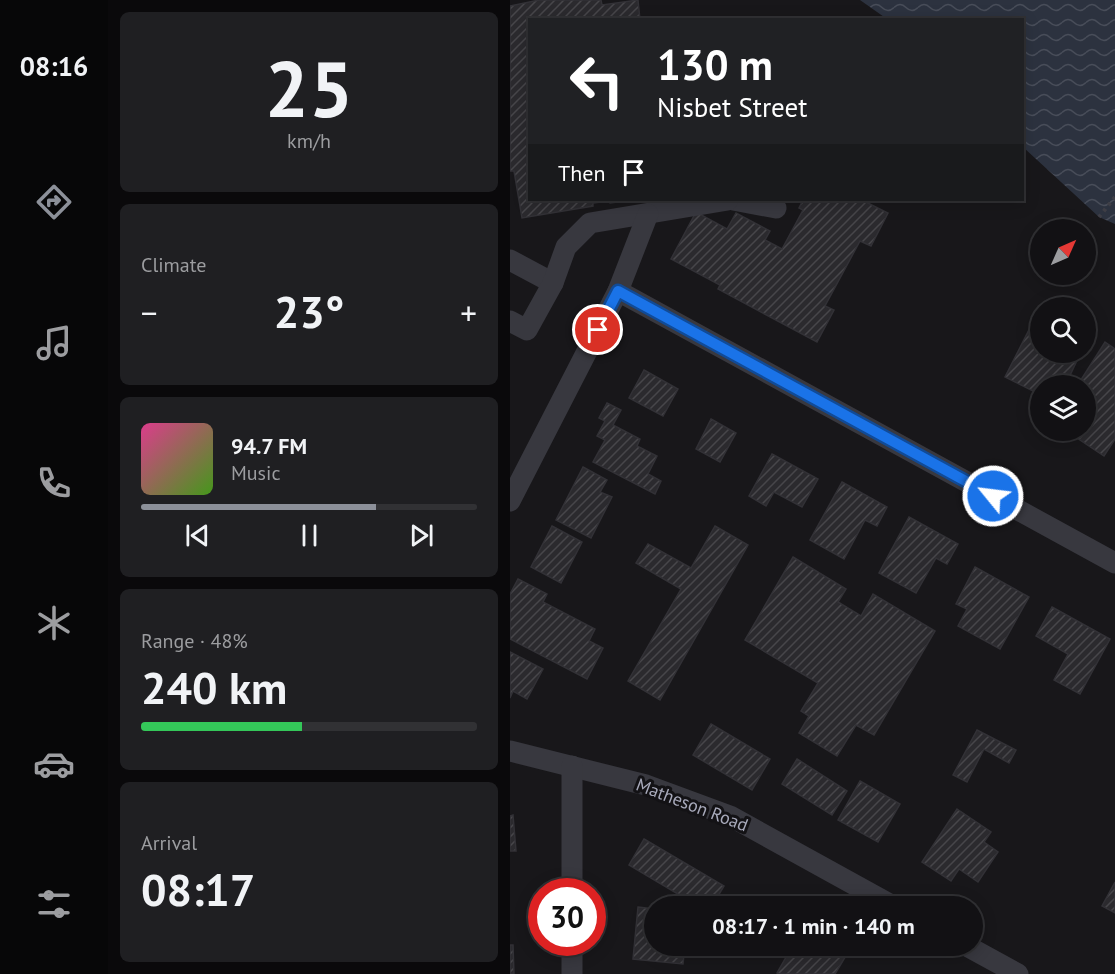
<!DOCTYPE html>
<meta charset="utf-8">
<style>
body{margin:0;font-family:"PT Sans",sans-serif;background:#1f1f22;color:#f1f3f6;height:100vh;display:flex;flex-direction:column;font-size:22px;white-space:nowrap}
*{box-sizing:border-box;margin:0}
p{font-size:20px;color:#9c9da0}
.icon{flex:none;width:33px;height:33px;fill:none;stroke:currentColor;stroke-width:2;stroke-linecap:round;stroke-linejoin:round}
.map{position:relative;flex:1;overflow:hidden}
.panel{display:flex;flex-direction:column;gap:12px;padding:12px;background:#0a090b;width:402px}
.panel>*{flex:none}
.hud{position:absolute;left:18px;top:18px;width:496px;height:183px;border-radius:0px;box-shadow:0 3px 15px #0003,0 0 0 2px #313134;background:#202124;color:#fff;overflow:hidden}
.needle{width:39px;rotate:45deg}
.fabs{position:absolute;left:520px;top:219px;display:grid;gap:12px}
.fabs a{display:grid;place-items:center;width:66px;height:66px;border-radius:50%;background:#121114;box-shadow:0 3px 15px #0003,0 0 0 2px #313134;font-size:30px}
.speed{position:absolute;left:18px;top:878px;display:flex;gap:12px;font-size:30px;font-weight:700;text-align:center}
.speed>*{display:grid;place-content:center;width:78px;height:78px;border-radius:50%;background:#121114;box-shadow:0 3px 15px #0003,0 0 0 2px #313134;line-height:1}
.speed .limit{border:9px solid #d22;background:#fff;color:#111}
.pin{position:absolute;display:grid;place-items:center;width:51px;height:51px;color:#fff;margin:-26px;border:3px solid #fff;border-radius:50%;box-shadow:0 2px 6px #0007}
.me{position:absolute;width:66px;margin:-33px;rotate:299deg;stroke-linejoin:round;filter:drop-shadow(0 0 4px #0008)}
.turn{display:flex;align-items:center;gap:21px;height:126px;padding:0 30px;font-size:27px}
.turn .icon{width:78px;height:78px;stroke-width:2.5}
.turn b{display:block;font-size:42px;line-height:51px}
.then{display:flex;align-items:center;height:57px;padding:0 30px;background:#0003;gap:12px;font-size:22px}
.big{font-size:45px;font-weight:600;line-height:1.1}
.panel .tile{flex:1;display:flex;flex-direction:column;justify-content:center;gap:9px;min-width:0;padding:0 21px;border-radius:9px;background:#1f1f22}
.panel .dial{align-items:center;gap:0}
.dial b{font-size:78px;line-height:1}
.song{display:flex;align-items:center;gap:18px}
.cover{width:72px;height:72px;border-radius:9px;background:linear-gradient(135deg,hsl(330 70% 55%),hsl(100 70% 35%))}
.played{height:6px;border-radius:3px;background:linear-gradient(90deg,#8c9099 70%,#313134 70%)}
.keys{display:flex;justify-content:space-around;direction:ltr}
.heat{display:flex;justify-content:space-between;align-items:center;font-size:33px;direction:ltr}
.charge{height:9px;border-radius:4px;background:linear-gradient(90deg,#34c759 48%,#313134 0)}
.trip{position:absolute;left:134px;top:896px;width:339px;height:60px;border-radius:30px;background:#121114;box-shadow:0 3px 15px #0003,0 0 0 2px #313134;font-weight:600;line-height:60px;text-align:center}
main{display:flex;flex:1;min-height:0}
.tab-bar{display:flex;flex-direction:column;width:108px;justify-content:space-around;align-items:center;background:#070708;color:#9c9da0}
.tab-bar .icon{width:42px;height:42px}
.tab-bar .current{color:#8c9099}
.tab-bar b{font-size:27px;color:#f1f3f6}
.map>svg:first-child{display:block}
</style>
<main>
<nav class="tab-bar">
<b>08:16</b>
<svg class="icon current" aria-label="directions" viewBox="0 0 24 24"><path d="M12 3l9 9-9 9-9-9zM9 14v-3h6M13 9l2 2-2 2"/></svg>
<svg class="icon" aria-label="music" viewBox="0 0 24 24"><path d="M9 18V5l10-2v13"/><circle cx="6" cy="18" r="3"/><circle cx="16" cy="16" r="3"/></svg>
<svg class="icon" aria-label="phone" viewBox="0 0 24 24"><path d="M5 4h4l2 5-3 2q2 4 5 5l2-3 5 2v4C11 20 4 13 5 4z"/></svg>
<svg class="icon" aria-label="climate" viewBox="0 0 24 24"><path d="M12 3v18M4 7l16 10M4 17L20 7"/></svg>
<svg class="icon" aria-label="car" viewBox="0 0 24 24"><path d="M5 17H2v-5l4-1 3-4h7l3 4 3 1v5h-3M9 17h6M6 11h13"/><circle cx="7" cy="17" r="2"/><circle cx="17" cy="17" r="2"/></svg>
<svg class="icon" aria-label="filters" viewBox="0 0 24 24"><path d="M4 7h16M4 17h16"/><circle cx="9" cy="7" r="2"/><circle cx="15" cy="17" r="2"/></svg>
</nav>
<section class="panel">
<div class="tile dial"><b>25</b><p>km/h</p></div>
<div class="tile"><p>Climate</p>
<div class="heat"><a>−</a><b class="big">23°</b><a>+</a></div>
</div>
<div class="tile">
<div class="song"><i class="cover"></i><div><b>94.7 FM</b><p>Music</p></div></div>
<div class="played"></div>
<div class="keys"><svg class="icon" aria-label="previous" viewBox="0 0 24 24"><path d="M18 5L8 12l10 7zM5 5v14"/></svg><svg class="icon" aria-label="pause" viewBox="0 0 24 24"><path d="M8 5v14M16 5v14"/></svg><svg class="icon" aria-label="next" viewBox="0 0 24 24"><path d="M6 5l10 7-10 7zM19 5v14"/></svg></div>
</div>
<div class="tile"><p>Range · 48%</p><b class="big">240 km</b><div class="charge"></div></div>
<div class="tile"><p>Arrival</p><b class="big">08:17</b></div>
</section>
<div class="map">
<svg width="605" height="974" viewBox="0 0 605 974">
<defs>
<pattern id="water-waves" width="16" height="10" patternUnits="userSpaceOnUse" patternTransform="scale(1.5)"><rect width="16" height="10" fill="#2c323f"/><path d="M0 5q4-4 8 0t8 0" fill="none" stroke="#484d59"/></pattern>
<pattern id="building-hatch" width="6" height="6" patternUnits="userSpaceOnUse" patternTransform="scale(1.5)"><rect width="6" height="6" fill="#2b2a2e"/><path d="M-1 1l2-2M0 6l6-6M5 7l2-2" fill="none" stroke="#47464a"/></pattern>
</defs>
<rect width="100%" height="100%" fill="#18171a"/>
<path fill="url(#water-waves)" d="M350 0H605V224L589 217 513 147V20L377 19Z"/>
<g fill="url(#building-hatch)" stroke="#323136" stroke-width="1.5">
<path d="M29 0H91L92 5 128 0 130 20H20V200H123L100 203 99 201 83 203V206L12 218 4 171H0V6Z"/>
<path d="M293 200H352L378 213 361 246 350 241 315 306 324 310 307 342 208 289 210 285 161 259 186 212 217 229 226 213 260 231 255 240 272 249 293 210 289 208Z"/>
<path d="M532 304 538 308H531V352H571L555 386H531V395L495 377Z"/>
<path d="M595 342 605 349V439L594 456 555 430H576V386H567Z"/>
<path d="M134 370 168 389 153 416 119 398Z"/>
<path d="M97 403 111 410 103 425 130 439 127 446 147 456 138 474 151 481 145 494 83 462 95 440 87 436 95 421 89 418Z"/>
<path d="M201 419 226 433 210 462 186 449Z"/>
<path d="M262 454 308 479 292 507 264 492 256 506 239 496Z"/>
<path d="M73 467 97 480 90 492 102 497 81 538 46 520Z"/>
<path d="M332 482 377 507 367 526 355 520 334 559 300 540Z"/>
<path d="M399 517 448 544 437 564 426 558 406 593 369 573Z"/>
<path d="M42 526 72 542 51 583 21 567Z"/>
<path d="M205 526 238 545 150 700 118 681 171 589 126 563 138 544 181 568Z"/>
<path d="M283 557 336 589 328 602 351 616 363 594 425 631 364 735 346 725 327 756 289 733 299 716 291 711 308 683 235 640Z"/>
<path d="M465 567 519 597 490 649 448 626 457 609 446 604Z"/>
<path d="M8 579 37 594 33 602 85 629 79 641 93 648 77 679 0 639V594Z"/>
<path d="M542 607 600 639 570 694 544 680 558 654 526 636Z"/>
<path d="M0 652 33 669 17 699 3 691 0 698Z"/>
<path d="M201 724 260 759 242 790 183 755Z"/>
<path d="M467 730 506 750 499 763 474 749 457 782 443 775Z"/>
<path d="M287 759 337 791 322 815 272 784Z"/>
<path d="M350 781 390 804 368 842 328 820Z"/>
<path d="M447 809 481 832 474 842 488 852 468 882 449 869 441 881 412 862Z"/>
<path d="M3 815 6 851H0V816Z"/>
<path d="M134 839 214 886 202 906H188L119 865Z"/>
<path d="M605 882V913L592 906Z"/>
<path d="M128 907 144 909V945H175L173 964 123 959Z"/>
<path d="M0 945H3L4 974H0Z"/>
<path d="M283 945H320L337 954 325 974H269L267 973Z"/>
</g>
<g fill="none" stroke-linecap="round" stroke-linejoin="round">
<path stroke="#3e3e46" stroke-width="4" stroke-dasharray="3 4.5" stroke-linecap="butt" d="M589 217 605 197"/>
<g stroke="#38383f" stroke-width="21">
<path d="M223 200 266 208"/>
<path d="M0 260 43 283"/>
<path d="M108 291 605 563"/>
<path d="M0 321 17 330 43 283 56 247 80 223 218 200"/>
<path d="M0 501 108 291 138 214"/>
<path d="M0 751 136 785 220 816 383 906"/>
<path d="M62 766V891"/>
<path d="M62 942V974"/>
<path d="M455 945 508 974"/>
</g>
</g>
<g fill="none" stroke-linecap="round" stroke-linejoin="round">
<g stroke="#114b97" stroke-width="15">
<path id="route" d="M88 330 108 291 483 496"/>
</g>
<use href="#route" stroke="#1a73e8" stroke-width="10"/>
</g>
<g text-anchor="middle" stroke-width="6" stroke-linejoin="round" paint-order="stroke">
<g font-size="18" fill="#a8aabb" stroke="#131215">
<text transform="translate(182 805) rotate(21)" y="6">Matheson Road</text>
</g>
</g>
</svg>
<div class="fabs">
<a><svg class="needle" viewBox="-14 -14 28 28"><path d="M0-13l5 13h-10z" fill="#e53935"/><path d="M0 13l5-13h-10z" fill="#9c9da0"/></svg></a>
<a><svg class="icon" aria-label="search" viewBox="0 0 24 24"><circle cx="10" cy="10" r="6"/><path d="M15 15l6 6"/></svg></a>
<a><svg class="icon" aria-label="layers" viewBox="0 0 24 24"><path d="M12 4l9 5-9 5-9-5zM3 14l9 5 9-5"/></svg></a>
</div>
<div class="speed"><div class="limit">30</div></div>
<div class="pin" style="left:88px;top:330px;background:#d93025"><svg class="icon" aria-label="arrive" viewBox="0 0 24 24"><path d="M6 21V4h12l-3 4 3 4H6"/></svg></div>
<svg class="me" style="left:483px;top:496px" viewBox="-20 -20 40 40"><circle r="17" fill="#1a73e8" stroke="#fff" stroke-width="3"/><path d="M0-11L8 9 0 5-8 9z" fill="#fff"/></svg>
<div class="trip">08:17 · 1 min · 140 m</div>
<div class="hud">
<div class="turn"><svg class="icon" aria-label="left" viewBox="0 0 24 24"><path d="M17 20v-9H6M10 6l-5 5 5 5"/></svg><div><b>130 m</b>Nisbet Street</div></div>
<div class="then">Then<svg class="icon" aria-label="arrive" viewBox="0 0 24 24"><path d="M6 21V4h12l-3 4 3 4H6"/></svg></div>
</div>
</div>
</main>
